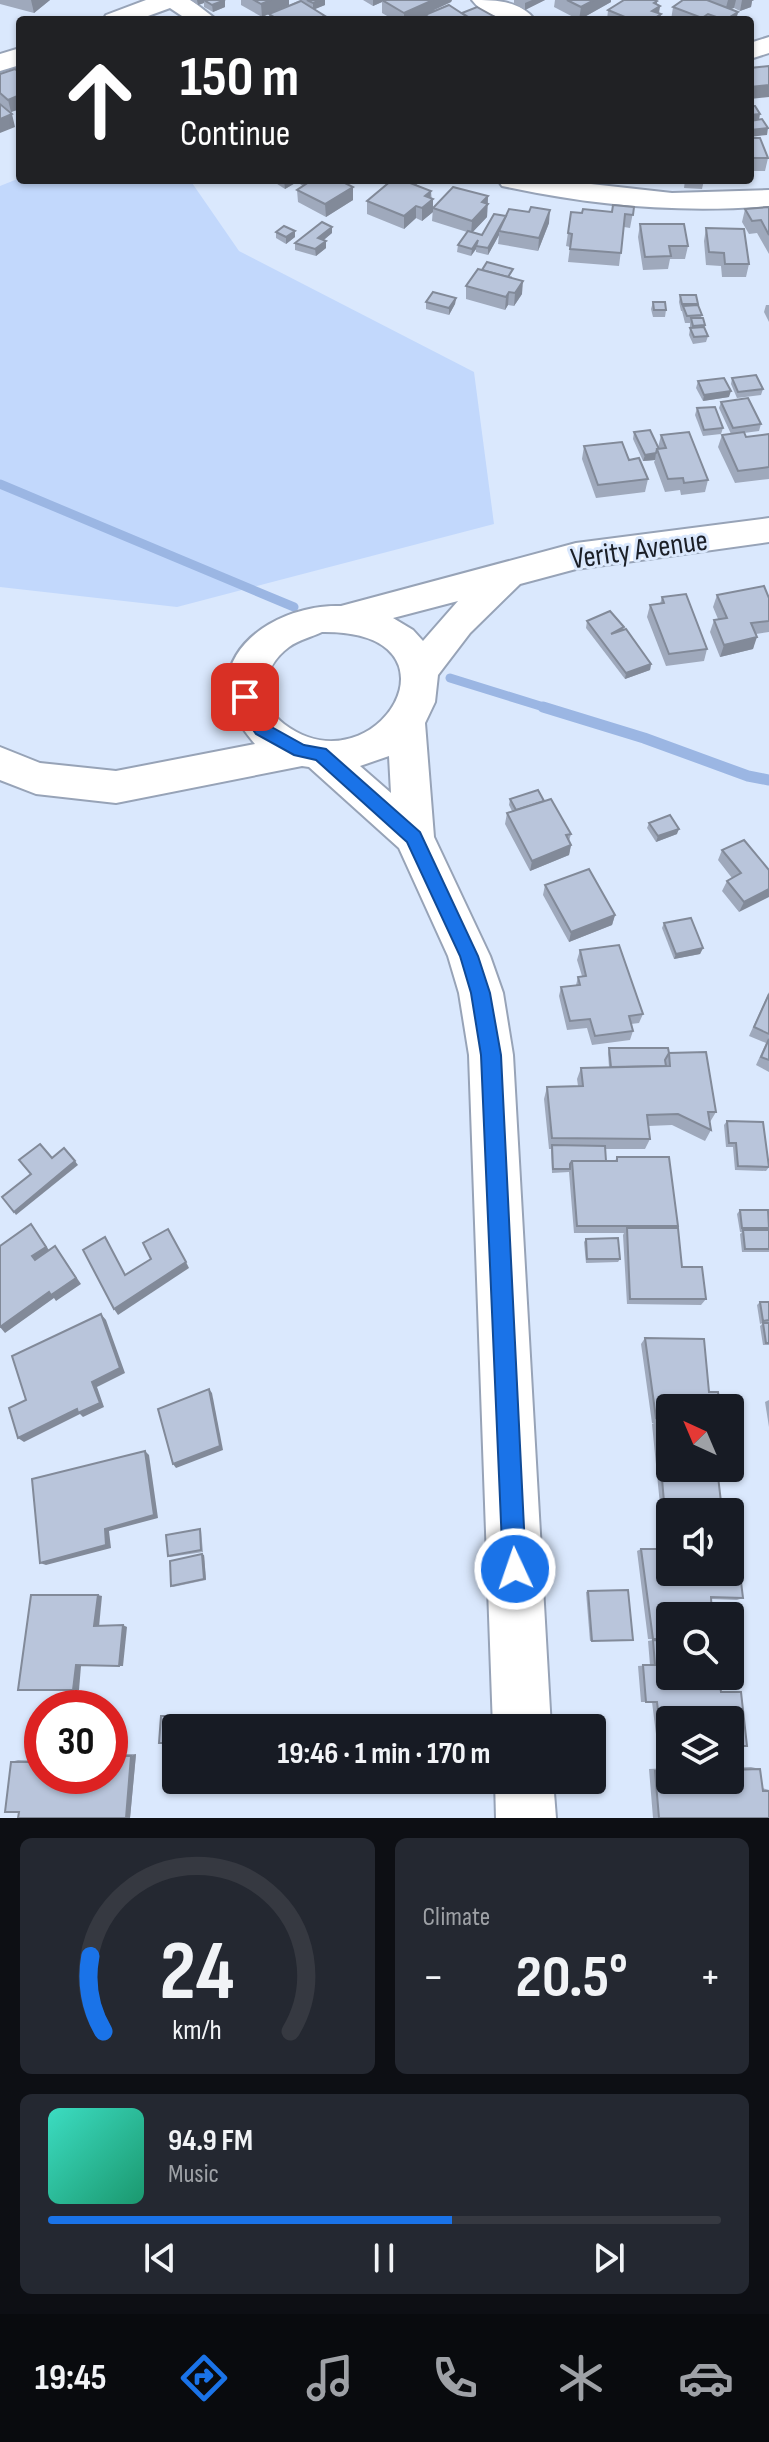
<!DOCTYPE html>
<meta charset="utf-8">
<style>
body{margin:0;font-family:"Sofia Sans Condensed",sans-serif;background:#242831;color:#f1f3f6;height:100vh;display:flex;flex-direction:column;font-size:30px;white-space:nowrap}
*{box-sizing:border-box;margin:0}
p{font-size:26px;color:#9ea1a6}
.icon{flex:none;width:44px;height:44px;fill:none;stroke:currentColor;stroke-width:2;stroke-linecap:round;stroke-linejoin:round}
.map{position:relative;height:1818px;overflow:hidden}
.side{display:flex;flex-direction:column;gap:20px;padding:20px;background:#0d0f14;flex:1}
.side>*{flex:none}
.top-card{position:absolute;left:16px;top:16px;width:738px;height:168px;border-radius:8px;box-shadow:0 2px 6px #0004;background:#202124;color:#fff;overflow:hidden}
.needle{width:52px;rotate:316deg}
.fabs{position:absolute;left:656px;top:1394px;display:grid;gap:16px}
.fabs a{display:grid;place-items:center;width:88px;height:88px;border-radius:8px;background:#171b24;box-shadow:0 2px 6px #0004;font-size:40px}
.speed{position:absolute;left:24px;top:1690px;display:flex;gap:16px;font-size:40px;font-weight:700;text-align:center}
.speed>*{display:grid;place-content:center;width:104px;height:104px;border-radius:50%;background:#171b24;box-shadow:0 2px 6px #0004;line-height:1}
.speed .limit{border:12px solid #d22;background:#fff;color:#111}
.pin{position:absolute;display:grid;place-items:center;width:68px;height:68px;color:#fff;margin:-34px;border-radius:16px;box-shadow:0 4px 12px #0006}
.me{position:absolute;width:88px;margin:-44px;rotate:357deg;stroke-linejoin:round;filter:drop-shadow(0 0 6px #0008)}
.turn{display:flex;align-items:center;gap:28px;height:168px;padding:0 32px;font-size:36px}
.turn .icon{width:104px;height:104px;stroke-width:2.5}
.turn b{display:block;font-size:56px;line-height:68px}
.big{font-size:60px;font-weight:700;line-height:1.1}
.side .card{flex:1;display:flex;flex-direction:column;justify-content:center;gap:12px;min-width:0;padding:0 28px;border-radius:12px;background:#242831}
.side .dial{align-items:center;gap:0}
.dial svg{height:208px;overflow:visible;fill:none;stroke:#363941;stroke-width:7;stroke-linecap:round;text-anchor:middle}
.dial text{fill:#f1f3f6;stroke:none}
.song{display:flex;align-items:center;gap:24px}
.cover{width:96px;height:96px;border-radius:12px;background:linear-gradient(135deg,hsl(170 70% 55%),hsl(160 70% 35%))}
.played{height:8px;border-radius:4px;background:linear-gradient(90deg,#1a73e8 60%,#363941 60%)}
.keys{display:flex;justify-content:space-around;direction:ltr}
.heat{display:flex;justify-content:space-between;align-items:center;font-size:44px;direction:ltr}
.side .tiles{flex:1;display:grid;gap:20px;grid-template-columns:1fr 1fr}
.card:last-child{grid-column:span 2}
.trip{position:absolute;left:162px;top:1714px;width:444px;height:80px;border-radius:8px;background:#171b24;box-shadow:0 2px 6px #0004;font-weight:700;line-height:80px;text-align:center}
.dock{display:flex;height:128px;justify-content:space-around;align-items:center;background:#090b0e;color:#9ea1a6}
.dock .icon{width:56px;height:56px}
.dock .selected{color:#1a73e8}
.dock b{font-size:36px;color:#f1f3f6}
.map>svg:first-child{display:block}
</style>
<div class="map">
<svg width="769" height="1818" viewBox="0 0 769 1818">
<rect width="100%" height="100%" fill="#dae8fd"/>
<path fill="#c2d8fc" d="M20 178 190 180 239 251 474 372 494 524 177 607 0 587V186Z"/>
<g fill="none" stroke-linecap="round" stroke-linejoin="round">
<g stroke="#9bb6e3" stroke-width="9">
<path d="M0 484 294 607"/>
<path d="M450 678 550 709"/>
</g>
<path stroke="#9bb6e3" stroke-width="11" d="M543 707 644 738 748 776 769 780"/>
<g stroke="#97a3b7" stroke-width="4">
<g id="minor">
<path d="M146 0H191L217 20H188L170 8 137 20H103L106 15Z"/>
<path d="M472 0C494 0 520 0 535 20 513 20 487 20 472 0Z"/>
<path d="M769 37V53L750 59V43Z"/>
<path d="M20 48V65L0 71V54Z"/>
<path d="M498 180H555L672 193 769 190V206C682 213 597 206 512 188L502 186Z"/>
<path d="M769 518V542L576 569 520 584 470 633 438 675 435 702 425 723 434 837 490 956 503 993 513 1055 551 1728H493L469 1055 459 993 448 956 399 848 309 767 302 766 116 803 36 794 0 780V747L40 763 116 771 255 744C242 728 224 706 227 683 233 631 295 604 341 606L576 543ZM458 601 423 641 413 630 393 618ZM322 632C474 630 376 793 284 724 255 702 263 666 289 647 298 640 312 637 322 632ZM389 756 391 793 360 766Z"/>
<path d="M495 1780H553L556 1818H496Z"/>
</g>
</g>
<use href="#minor" fill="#fff" fill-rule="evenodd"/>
</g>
<g fill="#9fa9bc">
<path d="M0 0H50L34 13 0 4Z"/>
<path d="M190 0H225V7L213 12 204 7V3L198 5Z"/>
<path d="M241 0H289V5L300 0H325V5L314 9 325 16V20H269V14L262 17 241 5Z"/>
<path d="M363 0H452L451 2 434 10V12L462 14 493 20H425V16L416 20H394L382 13V2L373 6Z"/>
<path d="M514 0H545L525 10 514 3Z"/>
<path d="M555 0H611V2L579 20 554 7Z"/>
<path d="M709 0H754L752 1 751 7 740 11 734 8 730 9 738 12 736 20H671L673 7Z"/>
<path d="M657 1V4L660 6 659 14 660 20H607L608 10Z"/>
<path d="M20 73V109L11 112 0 103V74Z"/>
<path d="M750 138 768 158 765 171H750Z"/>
<path d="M271 180H339L353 187V200L326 217 298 202 297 190 303 186 297 182 285 189Z"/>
<path d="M384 180H417V185L431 191 433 212 422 221 416 218 404 229 367 214V201L389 182Z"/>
<path d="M685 180H704L702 189 684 188Z"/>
<path d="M488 196 487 217 472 232 482 235 494 214 549 223 538 251 498 244 499 235 488 255 476 252V249L471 256 457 252 458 245 467 232 432 221 433 208Z"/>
<path d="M634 207 630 228 624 227 619 266 568 262 570 247 566 246 571 212H612Z"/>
<path d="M769 207V254L757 233 749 234 742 222 745 209Z"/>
<path d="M640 224 688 246 685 259H670L668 269 643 270 638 237Z"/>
<path d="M706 228 749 264 746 277H722L721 266 706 265 704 241Z"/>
<path d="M276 232 295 237 286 244 276 238Z"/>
<path d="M332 233 323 240 326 248 316 256 295 250V243Z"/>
<path d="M512 276 511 278 522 294 514 306 508 305 505 310 466 299V286Z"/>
<path d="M680 295 698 304 704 327 708 336 706 342 693 344 689 335 690 329V323H685L682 311H681L679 302Z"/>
<path d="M456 298 455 304 449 315 426 309V302Z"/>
<path d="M653 302 666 310 665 317H653L651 309Z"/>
<path d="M766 305H769V322L764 312Z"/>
<path d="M732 378 763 389 761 395 737 398 731 384Z"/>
<path d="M698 381 729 397 703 401 696 388Z"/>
<path d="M721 402 761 424 759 431 744 433 746 437 769 434V479L735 483 718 447 722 435 731 434 719 408Z"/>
<path d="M697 408 723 428 721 434 703 436 695 415Z"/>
<path d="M634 432 658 448 661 435 708 480 705 492 681 495 680 490 665 492 654 462 655 460 643 461 633 439Z"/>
<path d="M584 446 629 460 648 479 645 492 596 498 582 459Z"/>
<path d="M717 595 769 598V632L756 634 753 649 720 657 710 632 714 620 718 619 713 607Z"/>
<path d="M662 597 707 649 704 661 666 666 647 617 650 605 660 604Z"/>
<path d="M587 621 624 630 651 664 650 670 625 679 586 628Z"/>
<path d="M510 799 544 801 571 834 569 841 571 845 569 855 530 871 505 824 507 813 512 811 509 805Z"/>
<path d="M649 823 677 834 656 842 647 828Z"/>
<path d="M722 850 769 870 739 912 722 891 727 881 732 878 718 860Z"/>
<path d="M545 885 615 915 612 925 569 942 543 895Z"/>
<path d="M664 923 703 948 700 954 674 959 662 928Z"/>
<path d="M580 950 643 1014 639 1023 631 1024 633 1031 630 1040 592 1045 587 1028 567 1030 559 996 561 987 576 985 578 977 582 976 577 960Z"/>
<path d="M769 992V1072L756 1065 766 1043 749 1036Z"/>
<path d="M609 1048 669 1053 716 1112 710 1122 711 1130 705 1141 672 1125 648 1126 650 1139 645 1149H605L606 1161H615L617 1157 678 1226 676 1228 682 1267 706 1299 701 1305 627 1304 623 1235 624 1233H574L569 1172 552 1173 551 1149H549L544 1099 547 1087 578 1086 577 1079 581 1068 609 1067 608 1053Z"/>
<path d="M727 1121 769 1167 766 1171 735 1170 733 1147H726L724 1125Z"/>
<path d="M740 1210 769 1214V1252H742L740 1234 742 1232H740L737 1214Z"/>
<path d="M586 1239 620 1259 618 1262 586 1263 584 1242Z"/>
<path d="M760 1302H769V1345H763L760 1326 763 1323 760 1324 757 1305Z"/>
<path d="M645 1338 670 1408 721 1502 716 1505H660L652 1424 654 1423H652L641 1344Z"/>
<path d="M769 1400V1427L765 1402Z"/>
<path d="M201 1530 203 1552 170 1557 168 1556Z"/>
<path d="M641 1549 743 1598 737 1600 711 1599 670 1616V1640L648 1639 637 1551Z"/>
<path d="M204 1555 206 1580 173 1587 171 1586Z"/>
<path d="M588 1591 633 1640 590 1641 586 1592Z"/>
<path d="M653 1640 721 1692 730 1720 670 1763 664 1762 662 1743 657 1742 652 1702H641L638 1666 650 1665 648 1641Z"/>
<path d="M110 1754H136L130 1818H18L19 1812H5L11 1762 18 1760 42 1761V1776H110Z"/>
<path d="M751 1767 760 1769 762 1788 769 1790V1818H653L649 1769 670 1768V1780H730V1768Z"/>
</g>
<g fill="#828a99">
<path d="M31 0H50L34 13Z"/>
<path d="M197 0H204V3L198 5Z"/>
<path d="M225 0V7L213 12 212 5Z"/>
<path d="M271 0H289V5L262 17 261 4Z"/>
<path d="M320 0H325V5L313 10V3Z"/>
<path d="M373 0H387H382V2L373 6Z"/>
<path d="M433 0H452L451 2 434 10V12L416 20H404V13Z"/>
<path d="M532 0H545L525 10V3Z"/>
<path d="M594 0H611V2L579 20 581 7Z"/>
<path d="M728 0H736L734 8 725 11Z"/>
<path d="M742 0H754L752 1 751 7 740 11Z"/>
<path d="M657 1 656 8 660 6 658 16 661 14 660 20H651L654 3Z"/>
<path d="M738 12 736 20H725Z"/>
<path d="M769 85V97L750 99V87Z"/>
<path d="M20 95V109L11 112 8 100Z"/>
<path d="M12 114 15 127 0 133V119Z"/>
<path d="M760 114 759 120 750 121V115Z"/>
<path d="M768 128 767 135 750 137V130Z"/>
<path d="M284 180H297V182L285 189Z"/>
<path d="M353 187V200L326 217 325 204Z"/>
<path d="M431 191 430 201 433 199V212L422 221V208L425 196Z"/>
<path d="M488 196 487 217 471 234 472 221 482 202Z"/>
<path d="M416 206V218L404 229V216Z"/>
<path d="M550 210 549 223 538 251 539 238Z"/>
<path d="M506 217 499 231V235L488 255V248Z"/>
<path d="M332 227V233L318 245V238Z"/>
<path d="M295 231V237L286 244V237Z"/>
<path d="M478 240 476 249 471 256 472 249Z"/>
<path d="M326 241V248L316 256 315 249Z"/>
<path d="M523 281 522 294 514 306 515 293Z"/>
<path d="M509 292 508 305 505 310 506 297Z"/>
<path d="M456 298 455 304 449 315V308Z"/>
<path d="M731 391 729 397 703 401 704 395Z"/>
<path d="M656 453 655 460 643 461 645 455Z"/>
<path d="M757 637 753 649 720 657 724 645Z"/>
<path d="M651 664 650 670 625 679 626 673Z"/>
<path d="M679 829 677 834 656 842 658 836Z"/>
<path d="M571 845 569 855 530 871 532 861Z"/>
<path d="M769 889V897L739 912 744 902Z"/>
<path d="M615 915 612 925 569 942 571 932Z"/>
<path d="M703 948 700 954 674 959 676 954Z"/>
<path d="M75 1161 78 1165 16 1215 14 1212Z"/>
<path d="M31 1224 51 1253 38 1263 32 1256Z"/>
<path d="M55 1246 81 1284 56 1301 54 1298 5 1333 0 1327Z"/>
<path d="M186 1262 189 1268 118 1315 114 1309Z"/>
<path d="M101 1314 106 1320 125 1373 97 1387 104 1407 83 1417 80 1414 24 1442 18 1438 92 1382Z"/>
<path d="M209 1389 212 1393 223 1450 176 1468 173 1464Z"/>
<path d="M145 1451 149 1455 158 1518 109 1531 111 1548 46 1565 40 1563 105 1529Z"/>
<path d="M202 1554 204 1555 206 1580 204 1579Z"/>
<path d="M98 1595 102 1596 99 1627 94 1626Z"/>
<path d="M123 1625 127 1627 123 1666H119Z"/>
<path d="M76 1665 81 1666 79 1690H73Z"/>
<path d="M136 1754 130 1818H126L131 1756Z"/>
</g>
<g fill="#b9c5db" stroke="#828a99" stroke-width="2">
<path d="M204 0H225L212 5Z"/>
<path d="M254 0H271L261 4Z"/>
<path d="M307 0H320L313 3Z"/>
<path d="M382 0H433L404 13Z"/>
<path d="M567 0H594L581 7Z"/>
<path d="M624 0H655L657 1 654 3 660 6 652 11 661 14 652 20H632L608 10Z"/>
<path d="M683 0H707L738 12 725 20 708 14 702 18 673 7Z"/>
<path d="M301 1 325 16 314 20H279L269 14Z"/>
<path d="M449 5 472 20H434L425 15Z"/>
<path d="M477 7 493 16 485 20H473L462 13Z"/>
<path d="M769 66V85L750 87V68Z"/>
<path d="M15 69 20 73V95L8 100 0 93V74Z"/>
<path d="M0 104 12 114 0 119Z"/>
<path d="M750 106H755L760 114 750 115Z"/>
<path d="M762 119 768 128 750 130V121Z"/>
<path d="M750 138H760L768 158H750Z"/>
<path d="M312 180H339L353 187 325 204 297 190Z"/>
<path d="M392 180H414L410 183 431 191 425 196 433 199 422 208 416 206 404 216 367 201Z"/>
<path d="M453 187 488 196 482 202 488 204 472 221 433 208Z"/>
<path d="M613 205 634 207 633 215 625 214 621 253 570 249 572 234 568 233 571 212 582 213 583 209 612 212Z"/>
<path d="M531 207 550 210 539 238 499 231 509 209 529 212Z"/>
<path d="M769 207V235L761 220 752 221 745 209Z"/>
<path d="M494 214 506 216 488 248 476 246 478 240 472 249 458 245 468 231 482 235Z"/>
<path d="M322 222 332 227 318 238 326 241 315 249 295 243Z"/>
<path d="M640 224H684L688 246H669L671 256 645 257Z"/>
<path d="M284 226 295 231 286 237 276 232Z"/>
<path d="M706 228 744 229 749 264H725L724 253 709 252Z"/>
<path d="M487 262 513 269 508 277 482 270Z"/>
<path d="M478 269 523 281 515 293 509 292 506 297 466 286Z"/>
<path d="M433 292 456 298 449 308 426 302Z"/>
<path d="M680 295H696L698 304H682Z"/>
<path d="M653 302H665L666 310H654Z"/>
<path d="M698 305 702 315 687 316 683 306Z"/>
<path d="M691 318H703L705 325 693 326Z"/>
<path d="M704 327 708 336 694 337 690 328Z"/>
<path d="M756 375 763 389 738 392 732 378Z"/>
<path d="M724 378 731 391 704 395 698 381Z"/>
<path d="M748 398 761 424 733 428 721 402Z"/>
<path d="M715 407 723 428 704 430 697 408Z"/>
<path d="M650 430 659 449H657L656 453 645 455 634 432Z"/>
<path d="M689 432 708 480 684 483 683 478 668 479 657 449 666 448 661 435Z"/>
<path d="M744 432 746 437 769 434V467L738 471 722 435Z"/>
<path d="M622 442 629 460 639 458 648 479 598 485 584 446Z"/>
<path d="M764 586 769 598V621L751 623 757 637 724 645 714 620 727 618 717 595Z"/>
<path d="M686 594 707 649 669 654 650 605 664 603 662 597Z"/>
<path d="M610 611 624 627 611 634 626 629 651 664 626 673 587 621Z"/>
<path d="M538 790 544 801 516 810 510 799Z"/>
<path d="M551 799 571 834 566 835 571 845 532 861 507 813Z"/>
<path d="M670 815 679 829 658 836 649 823Z"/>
<path d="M744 840 769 870V889L744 902 727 881 741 873 722 850Z"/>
<path d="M589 869 615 915 571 932 545 885Z"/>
<path d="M691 918 703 948 676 954 664 923Z"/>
<path d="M619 945 643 1014 629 1016 633 1031 595 1036 590 1019 570 1021 561 987 580 985 578 977 586 976 580 950Z"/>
<path d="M769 994V1034L754 1027Z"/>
<path d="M769 1039V1060L761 1057Z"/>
<path d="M609 1048H668L669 1053 665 1060 666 1066 611 1067Z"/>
<path d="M706 1052 716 1112H708L711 1130 678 1114 647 1115 650 1139 552 1138 547 1087 583 1086 581 1068 670 1066 669 1053Z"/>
<path d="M727 1121 763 1122 769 1167 738 1166 736 1143H729Z"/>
<path d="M40 1144 52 1158 64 1148 75 1161 14 1212 2 1197 31 1174 19 1160Z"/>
<path d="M552 1145 605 1146 606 1161H572L570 1164V1169H553Z"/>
<path d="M617 1157H669L678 1226H577L572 1161H617Z"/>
<path d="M740 1210H768L769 1228H742Z"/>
<path d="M31 1224 46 1247 32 1256 35 1260 55 1246 76 1278 51 1295 49 1292 0 1327V1246Z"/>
<path d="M627 1228H678L682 1267H702L706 1299H630Z"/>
<path d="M168 1229 186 1262 114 1309 83 1250 105 1237 125 1275 151 1259 143 1243Z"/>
<path d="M743 1230H769V1249H745Z"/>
<path d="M618 1238 620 1259H587L586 1239Z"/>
<path d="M760 1302H769V1320L763 1321Z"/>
<path d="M101 1314 120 1368 92 1382 100 1403 78 1413 77 1409 18 1438 9 1408 26 1400 12 1356Z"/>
<path d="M763 1323H769V1343H766Z"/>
<path d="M645 1338 704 1339 709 1392H718L720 1408H670V1419L656 1418Z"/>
<path d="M209 1389 220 1446 173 1464 158 1409Z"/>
<path d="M657 1420H670V1468H717L721 1502H664Z"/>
<path d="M145 1451 154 1515 105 1529 106 1545 40 1563 32 1479Z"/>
<path d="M200 1529 201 1550 168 1556 166 1535Z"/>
<path d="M641 1549H670V1572H730V1549H737L743 1598 711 1597 712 1616H670V1639H653Z"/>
<path d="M202 1554 204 1579 171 1586 170 1561Z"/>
<path d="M628 1590 633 1640 592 1641 588 1591Z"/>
<path d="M31 1595H98L94 1626 123 1625 119 1666 76 1665 73 1690H18Z"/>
<path d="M653 1640 670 1641V1676H719L721 1692H741L747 1746H730V1720H670L669 1763 667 1743H662L657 1702H646L643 1665H655Z"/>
<path d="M161 1716H195L194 1728H176V1743H159Z"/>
<path d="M110 1756H131L126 1818H18L19 1812H5L11 1762H42V1776H110Z"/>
<path d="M760 1769 763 1791H769V1818H659L655 1771H670V1780H730V1770Z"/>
</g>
<path fill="#1a73e8" stroke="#114b97" stroke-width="2" d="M245 690 251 692 258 712 268 725 304 745 326 749 420 832 478 956 490 993 501 1055 526 1569 523 1577 515 1580 506 1577 503 1569 481 1055 471 993 460 956 407 842 316 760 294 755 256 734 242 714 237 697Z"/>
<g text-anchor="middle" stroke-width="6" stroke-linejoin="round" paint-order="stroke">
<g font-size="30" fill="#1b1f27" stroke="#dae8fd">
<text transform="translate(639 549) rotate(-8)" y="10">Verity Avenue</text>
</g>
</g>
</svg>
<div class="fabs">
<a><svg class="needle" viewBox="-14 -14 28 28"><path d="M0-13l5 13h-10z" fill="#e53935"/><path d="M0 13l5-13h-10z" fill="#9ea1a6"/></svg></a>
<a><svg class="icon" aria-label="sound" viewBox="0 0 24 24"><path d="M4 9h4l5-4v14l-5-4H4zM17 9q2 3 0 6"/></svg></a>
<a><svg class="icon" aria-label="search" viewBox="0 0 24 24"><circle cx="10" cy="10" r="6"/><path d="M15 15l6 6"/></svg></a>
<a><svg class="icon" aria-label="layers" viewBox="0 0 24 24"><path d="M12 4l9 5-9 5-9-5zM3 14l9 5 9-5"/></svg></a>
</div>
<div class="speed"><div class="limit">30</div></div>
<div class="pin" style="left:245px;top:697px;background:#d93025"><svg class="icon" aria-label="arrive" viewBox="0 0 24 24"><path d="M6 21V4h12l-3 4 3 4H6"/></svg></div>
<svg class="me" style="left:515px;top:1569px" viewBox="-20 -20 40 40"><circle r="17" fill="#1a73e8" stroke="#fff" stroke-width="3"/><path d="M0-11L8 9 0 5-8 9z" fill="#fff"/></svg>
<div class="trip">19:46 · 1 min · 170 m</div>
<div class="top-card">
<div class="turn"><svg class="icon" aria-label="ahead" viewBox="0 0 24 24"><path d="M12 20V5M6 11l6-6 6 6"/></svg><div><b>150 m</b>Continue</div></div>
</div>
</div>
<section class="side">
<div class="tiles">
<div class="card dial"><svg viewBox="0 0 100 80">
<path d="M14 69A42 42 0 1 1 86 69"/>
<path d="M14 69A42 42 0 0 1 9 40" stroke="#1a73e8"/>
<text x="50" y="56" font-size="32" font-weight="700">24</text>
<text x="50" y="72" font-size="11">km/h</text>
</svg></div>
<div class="card"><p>Climate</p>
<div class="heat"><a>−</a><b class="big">20.5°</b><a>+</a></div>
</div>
<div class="card">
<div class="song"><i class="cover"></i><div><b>94.9 FM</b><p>Music</p></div></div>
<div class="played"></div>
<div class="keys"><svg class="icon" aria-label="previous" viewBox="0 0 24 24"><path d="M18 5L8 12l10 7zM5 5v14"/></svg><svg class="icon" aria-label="pause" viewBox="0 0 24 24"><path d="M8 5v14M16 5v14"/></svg><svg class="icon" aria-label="next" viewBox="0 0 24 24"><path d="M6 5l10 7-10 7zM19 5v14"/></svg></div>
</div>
</div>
</section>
<nav class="dock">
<b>19:45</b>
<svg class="icon selected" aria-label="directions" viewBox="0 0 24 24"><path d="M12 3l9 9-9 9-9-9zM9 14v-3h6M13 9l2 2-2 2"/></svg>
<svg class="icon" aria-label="music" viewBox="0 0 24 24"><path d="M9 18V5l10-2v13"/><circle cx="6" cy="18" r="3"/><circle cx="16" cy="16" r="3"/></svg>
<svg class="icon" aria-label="phone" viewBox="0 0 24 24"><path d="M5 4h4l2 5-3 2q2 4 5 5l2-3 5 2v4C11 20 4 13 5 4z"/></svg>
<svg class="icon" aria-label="climate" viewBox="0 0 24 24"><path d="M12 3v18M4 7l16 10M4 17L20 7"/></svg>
<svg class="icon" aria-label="car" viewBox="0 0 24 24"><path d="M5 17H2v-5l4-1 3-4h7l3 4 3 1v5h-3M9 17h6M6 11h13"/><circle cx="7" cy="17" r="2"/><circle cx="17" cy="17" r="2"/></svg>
</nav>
